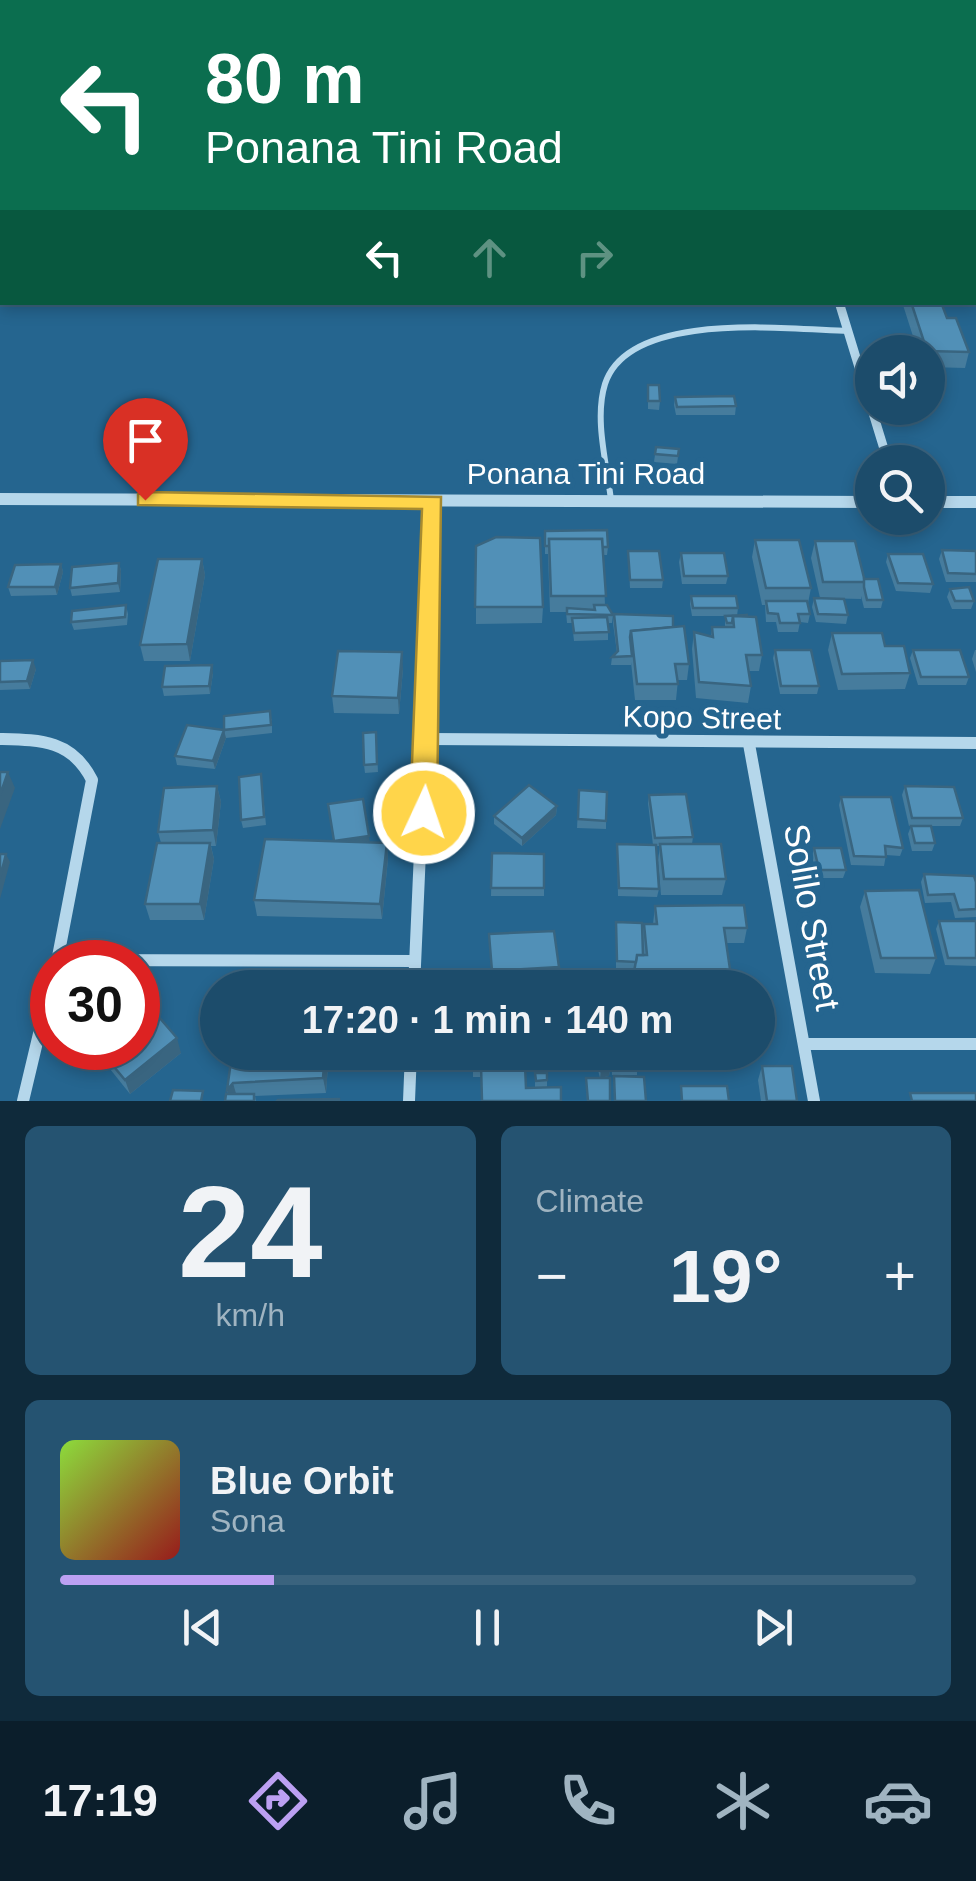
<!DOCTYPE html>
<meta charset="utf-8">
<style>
body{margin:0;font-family:Arial,sans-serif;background:#255371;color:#f1f3f6;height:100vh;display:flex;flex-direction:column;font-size:38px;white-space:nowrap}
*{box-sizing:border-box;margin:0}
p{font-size:32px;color:#a0b4c1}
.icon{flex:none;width:55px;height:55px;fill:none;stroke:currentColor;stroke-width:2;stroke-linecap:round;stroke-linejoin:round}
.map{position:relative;height:1101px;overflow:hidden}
.details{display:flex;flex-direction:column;gap:25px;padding:25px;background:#0f2a3b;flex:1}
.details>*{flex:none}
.banner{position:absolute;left:0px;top:0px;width:978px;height:305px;box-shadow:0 5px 15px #0003,0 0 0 2px #3a637e;background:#0b6e4f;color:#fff;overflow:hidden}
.fabs{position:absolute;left:855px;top:335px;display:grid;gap:20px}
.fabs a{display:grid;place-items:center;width:90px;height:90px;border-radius:50%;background:#1c4c6b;box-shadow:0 5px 15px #0003,0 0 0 2px #3a637e;font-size:50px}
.speed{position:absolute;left:30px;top:940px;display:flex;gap:20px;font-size:50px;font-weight:700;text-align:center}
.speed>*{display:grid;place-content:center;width:130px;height:130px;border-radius:50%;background:#1c4c6b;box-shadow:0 5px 15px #0003,0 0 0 2px #3a637e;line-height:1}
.speed .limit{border:15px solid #d22;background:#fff;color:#111}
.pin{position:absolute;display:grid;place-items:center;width:85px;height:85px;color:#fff;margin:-102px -42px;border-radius:50% 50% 50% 0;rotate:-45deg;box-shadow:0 0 10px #0007}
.pin .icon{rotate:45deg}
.me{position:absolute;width:110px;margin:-55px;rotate:3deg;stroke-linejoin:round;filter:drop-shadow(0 0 8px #0008)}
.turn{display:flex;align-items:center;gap:35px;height:210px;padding:0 40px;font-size:45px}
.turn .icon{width:130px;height:130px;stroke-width:2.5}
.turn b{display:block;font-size:70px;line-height:85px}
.lanes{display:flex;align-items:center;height:95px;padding:0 40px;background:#0003;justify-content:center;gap:50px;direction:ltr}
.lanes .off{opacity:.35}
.big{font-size:75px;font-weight:600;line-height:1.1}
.details .widget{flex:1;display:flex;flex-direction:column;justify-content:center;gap:15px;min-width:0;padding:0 35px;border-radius:15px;background:#255371}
.details .dial{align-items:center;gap:0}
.dial b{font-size:130px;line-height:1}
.song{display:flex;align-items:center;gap:30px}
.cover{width:120px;height:120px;border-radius:15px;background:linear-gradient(135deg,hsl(90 70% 55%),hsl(0 70% 35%))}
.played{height:10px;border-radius:5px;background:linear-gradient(90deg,#bca0f2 25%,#3a637e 25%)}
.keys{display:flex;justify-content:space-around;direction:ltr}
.heat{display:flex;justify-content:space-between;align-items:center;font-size:55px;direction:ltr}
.details .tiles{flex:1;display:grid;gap:25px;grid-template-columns:1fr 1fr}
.widget:last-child{grid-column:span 2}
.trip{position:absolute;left:200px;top:970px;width:575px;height:100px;border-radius:50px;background:#1c4c6b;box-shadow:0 5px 15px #0003,0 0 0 2px #3a637e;font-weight:600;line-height:100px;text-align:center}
.tab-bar{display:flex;height:160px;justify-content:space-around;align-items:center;background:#0b1e2b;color:#a0b4c1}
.tab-bar .icon{width:70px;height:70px}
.tab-bar .on{color:#bca0f2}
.tab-bar b{font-size:45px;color:#f1f3f6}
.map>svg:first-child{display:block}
</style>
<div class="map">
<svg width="976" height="1101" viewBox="0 0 976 1101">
<rect width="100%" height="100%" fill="#25658f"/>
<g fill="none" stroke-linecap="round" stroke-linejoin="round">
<path stroke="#b5d7eb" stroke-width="6" d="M611 500C607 465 594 419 605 384 629 310 786 329 848 331"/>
<g stroke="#b5d7eb" stroke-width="8">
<path d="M918 0 922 2"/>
<path d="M303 2 320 0"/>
</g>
<g stroke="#b5d7eb" stroke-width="9">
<path d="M839 302 888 462"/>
<path d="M430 628 433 502"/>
</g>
<g stroke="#b5d7eb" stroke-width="12">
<path d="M0 739C41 740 72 740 92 780L57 962"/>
<path d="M428 739 976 743"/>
<path d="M749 744 814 1101"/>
<path d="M57 960 415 961"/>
<path d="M414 988 430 625"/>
<path d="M804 1044H976"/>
<path d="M23 1101 52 979"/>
<path d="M409 1101 411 1052"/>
</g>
<g fill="#b5d7eb" fill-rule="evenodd">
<path d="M0 493 872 496V508L0 505Z"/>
<rect x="928" y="496" width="48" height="12"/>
</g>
</g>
<g fill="#467c9d">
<path d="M0 0 2 2V40H0Z"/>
<rect x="769" y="0" width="61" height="2"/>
<path d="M842 0H885L884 2H845Z"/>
<path d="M962 0H976V21L975 2H962Z"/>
<path d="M975 202 976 204V303L975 301Z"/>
<path d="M899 302H941L947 318 969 352 965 368 928 367V352H918L903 305H899Z"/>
<path d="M648 385 660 401 659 410 648 409Z"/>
<path d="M675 397 736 406 735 415H676L674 405Z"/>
<path d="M656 447 679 449 677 464 654 462Z"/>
<path d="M545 531 608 547 607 555H603L605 605 613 615 612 623H608V640L574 641 572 623H567L566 612H550L548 554H545Z"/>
<path d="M755 540 811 588 808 603 810 614 808 623 800 622 798 632H778L776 622H766L765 605H762L752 557Z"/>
<path d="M815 541 864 579 883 600 881 608H864L861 596V599L820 598 811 558Z"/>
<path d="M476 546 543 607 542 623 476 624Z"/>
<path d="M942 550 976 551V582H946L939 559Z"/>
<path d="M628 551 663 580 662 588H630Z"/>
<path d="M681 553 728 576 726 584H682L679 562Z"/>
<path d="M888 554 933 584 930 593 896 591 886 562Z"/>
<path d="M202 559 205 575 190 661H144L140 645Z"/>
<path d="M119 563 121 571 120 592 72 596 70 588Z"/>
<path d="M61 564 63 572 57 595 11 596 8 587Z"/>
<path d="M950 589 974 601 971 609H952L947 597Z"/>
<path d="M691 596 738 608 737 616 762 655 759 671H748L751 686 748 703 696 698 692 649 694 632 711 636 712 627H725V616H692L690 604Z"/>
<path d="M814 598 848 615 846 624 816 622 812 607Z"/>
<path d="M126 605 128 614 127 625 74 630 71 622Z"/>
<path d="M614 614 673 627 689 664 687 680H678L676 700H635L631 662V665H611L612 657 617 653 613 623Z"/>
<path d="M832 633 885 646 910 673 905 689 838 690 828 650Z"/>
<path d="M775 650 819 686 817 694H780L773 658Z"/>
<path d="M913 650 969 677 966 685H918L910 658Z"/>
<path d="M975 650H976V672L972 659Z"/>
<path d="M0 661 36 669 30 689 0 690Z"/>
<path d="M403 669 399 714 334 713 332 696Z"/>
<path d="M213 673 210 694 164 696 162 687Z"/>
<path d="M272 719V733L226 738 215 769 177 765 175 756 224 730Z"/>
<path d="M376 732 378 772 365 773 364 765Z"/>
<path d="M261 774 266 825 243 828 241 820Z"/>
<path d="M217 786 221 802 216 846H211L214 859 204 920H150L145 904 161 843 158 832Z"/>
<path d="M905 786 963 818 960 826H909L902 795Z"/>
<path d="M579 790 606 821V829L577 828Z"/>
<path d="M649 795 693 837 692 844 726 879 722 895H661L658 860 660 846H656L659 889 657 897 618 896 617 844 653 845 648 803Z"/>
<path d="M841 797 903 848 900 856 886 855 884 866 851 865 839 805Z"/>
<path d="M557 806 556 815 522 846 494 824V816Z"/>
<path d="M911 826 935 843 932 851H912L908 834Z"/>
<path d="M369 842 387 843 388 859 382 919 257 916 254 900Z"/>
<path d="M814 848 846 870 843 878H817L812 856Z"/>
<path d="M492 853 544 854V896H491Z"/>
<path d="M924 874 976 882V917L955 918 951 902 925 903 921 882Z"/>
<path d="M865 891 936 958 930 974 875 973 860 907Z"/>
<path d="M655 906 747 928 744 943H726L731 976 728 988 632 987 634 970 616 969V922L642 934 644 924H653Z"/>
<path d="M939 921H976V966L945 965 936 929Z"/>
<path d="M489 934 559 967 558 983 492 986Z"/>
<path d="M100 1050 181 1053 130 1094 106 1064Z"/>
<path d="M246 1052H270L268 1065 286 1064 329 1052 326 1093 255 1096 256 1101H225L228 1094 227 1090 245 1061Z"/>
<path d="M473 1052H593L592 1064H513L526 1088H535V1073L547 1080V1087L561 1101 481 1077H473Z"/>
<path d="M611 1052H637V1075H612Z"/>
<path d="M668 1052H713L711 1060 668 1059Z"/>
<path d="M597 1059 610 1069 609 1076 601 1078 610 1101H587L586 1078H600L597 1066Z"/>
<path d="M762 1066 797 1101H761L758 1080Z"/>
</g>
<g fill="#396580">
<path d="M207 0H232L215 2H207Z"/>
<path d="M202 559 205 575 190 661 187 644Z"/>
<path d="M119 563 121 571 120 592 118 583Z"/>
<path d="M61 564 63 572 57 595 55 587Z"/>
<path d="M402 652 403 669 399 714 398 698Z"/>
<path d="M33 660 36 669 30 689 27 681Z"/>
<path d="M212 665 213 673 210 694 209 686Z"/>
<path d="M224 730 226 738 215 769 213 761Z"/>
<path d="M8 772 15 788 0 829V795Z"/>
<path d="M217 786 221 802 216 846 213 830Z"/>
<path d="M557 806 556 815 522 846V838Z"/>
<path d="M369 836 370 844 334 842Z"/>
<path d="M210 843 214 859 204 920 200 904Z"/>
<path d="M387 843 388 859 382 919 380 904Z"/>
<path d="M6 854 10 862 0 899V878Z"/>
<path d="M177 1038 181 1053 130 1094 125 1080Z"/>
<path d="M264 1052H270L266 1079 263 1065Z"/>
<path d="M325 1052H329L326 1093 323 1078Z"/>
<path d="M610 1069 609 1076 600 1078 601 1071Z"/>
<path d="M233 1083 237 1097 230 1101 227 1090Z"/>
</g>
<g fill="#5190b7" stroke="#396580" stroke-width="2.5">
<path d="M0 0H23L22 2H2V26H0Z"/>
<path d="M782 0H821L811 2H786Z"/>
<path d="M975 202 976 204V266L975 264Z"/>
<path d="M911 302H941L947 318H956L969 352 927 351Z"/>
<path d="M648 385H659L660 401H648Z"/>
<path d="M734 396 736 406 677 407 675 397Z"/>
<path d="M656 447 679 449 678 456 655 454Z"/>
<path d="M607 530 608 547H602V539H549V546H545V531Z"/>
<path d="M496 537 540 538 543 607H475L476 546Z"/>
<path d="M549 539H602L606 596H551Z"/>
<path d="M755 540H799L811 588H766Z"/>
<path d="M815 541H855L865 582H823Z"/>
<path d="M942 550 976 551V574L948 573Z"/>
<path d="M628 551H659L663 580H630Z"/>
<path d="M681 553H724L728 576H684Z"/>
<path d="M888 554H923L933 584 898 583Z"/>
<path d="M158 559H202L187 644 140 645Z"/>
<path d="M119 563 118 583 70 588 72 567Z"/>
<path d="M61 564 55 587H8L15 565Z"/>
<path d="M864 579H878L883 600H867L864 587Z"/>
<path d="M969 587 974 601H955L950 589Z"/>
<path d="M691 596H736L738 608H693Z"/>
<path d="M814 598 844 599 848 615 818 614Z"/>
<path d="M766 601H807L810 614H798L800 623H780L778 614 768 613Z"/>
<path d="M126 605 125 617 71 622 72 611Z"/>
<path d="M594 605H607L613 615 567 614V608L595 610Z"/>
<path d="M614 614 673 616V627L631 631 630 637 632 656 612 657 618 651Z"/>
<path d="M748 615 733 616 732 623H727L725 616Z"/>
<path d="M733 616 756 617 762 655H746L751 686 699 682 694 632 713 637 712 627H734Z"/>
<path d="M607 617 609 632 574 633 572 618Z"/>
<path d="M684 626 689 664H675L678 684H637L631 631Z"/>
<path d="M832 633H882L885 646H904L910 673 842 674Z"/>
<path d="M775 650H811L819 686H781Z"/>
<path d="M913 650H960L969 677H921Z"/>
<path d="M338 651 402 652 398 698 332 696Z"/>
<path d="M33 660 27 681 0 682V661Z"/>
<path d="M212 665 209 686 162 687 165 666Z"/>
<path d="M270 711 271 725 224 730 213 761 175 756 187 725 224 730V716Z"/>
<path d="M376 732 377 764 364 765 363 733Z"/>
<path d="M0 772H8L0 795Z"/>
<path d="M261 774 264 817 241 820 239 777Z"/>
<path d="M529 785 557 806 522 838 494 816Z"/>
<path d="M217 786 213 830 158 832 164 788Z"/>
<path d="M905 786 954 787 963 818H912Z"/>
<path d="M579 790 607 792 606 821 578 819Z"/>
<path d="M686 794 693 837 655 838 649 795Z"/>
<path d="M841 797H891L903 848 885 846 886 857 854 856Z"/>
<path d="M363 799 369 836 334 841 328 804Z"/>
<path d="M911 826H931L935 843H915Z"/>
<path d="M265 839 387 843 380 904 254 900Z"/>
<path d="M157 843H210L200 904H145Z"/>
<path d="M617 844 656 845 659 889 619 888Z"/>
<path d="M660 844H721L726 879H664Z"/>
<path d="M814 848H841L846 870H819Z"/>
<path d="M492 853 544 854V888H491Z"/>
<path d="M0 854H6L0 878Z"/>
<path d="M924 874 974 876 976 882V909L959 910 954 894 928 895Z"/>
<path d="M919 890 936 958H881L865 891Z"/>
<path d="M744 905 747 928H724L731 976 649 977V972H634L637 955H647L644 924H657L655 906Z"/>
<path d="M939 921H976V958H948Z"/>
<path d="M616 922 642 923 643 955H637L636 962 617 961Z"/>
<path d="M554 931 559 967 492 971 489 934Z"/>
<path d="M635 981H667V988H636Z"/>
<rect x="524" y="982" width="13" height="6"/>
<path d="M152 1009 177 1038 125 1080 100 1050 103 1048H138V1021Z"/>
<path d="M246 1052H264L263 1065 286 1064 288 1052H325L323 1078 233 1083 227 1090 231 1061H245Z"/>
<rect x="473" y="1052" width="40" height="10"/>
<path d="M612 1052H637L638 1067H613Z"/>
<path d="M605 1058 610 1069 601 1071 597 1059Z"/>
<path d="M481 1065H525L526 1088 561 1087V1101H482Z"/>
<path d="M762 1066H792L797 1101H767Z"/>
<path d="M535 1073H547V1080L536 1081Z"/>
<path d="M614 1076 644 1077 646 1101H615Z"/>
<path d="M586 1078H610V1101H588Z"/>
<path d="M681 1086H727L729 1101H682Z"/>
<path d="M173 1090 203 1091 201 1101H170Z"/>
<path d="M910 1093H976V1101H912Z"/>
<path d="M226 1094H254V1101H225Z"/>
<path d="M339 1099V1101H277L278 1100Z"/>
</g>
<path fill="#ffd54a" stroke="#a68a30" stroke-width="2.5" d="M145 492 441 497 437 813 433 821H414L410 813 422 509 138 505V494Z"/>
<g text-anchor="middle" stroke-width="10" stroke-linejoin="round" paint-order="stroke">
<g font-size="30" fill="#fff" stroke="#25658f">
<text x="586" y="484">Ponana Tini Road</text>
<text transform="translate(702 718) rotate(1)" y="10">Kopo Street</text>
</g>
<g font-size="35" fill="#fff" stroke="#25658f">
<text transform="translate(812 917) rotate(80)" y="12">Solilo Street</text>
</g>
</g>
</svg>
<div class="fabs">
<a><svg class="icon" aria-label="sound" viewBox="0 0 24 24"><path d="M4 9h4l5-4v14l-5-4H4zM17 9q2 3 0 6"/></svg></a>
<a><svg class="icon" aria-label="search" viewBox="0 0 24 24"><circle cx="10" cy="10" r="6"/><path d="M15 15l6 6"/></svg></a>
</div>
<div class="speed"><div class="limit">30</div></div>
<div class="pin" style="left:145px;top:500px;background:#d93025"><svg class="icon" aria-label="arrive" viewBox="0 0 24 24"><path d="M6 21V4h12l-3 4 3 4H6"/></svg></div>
<svg class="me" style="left:424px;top:813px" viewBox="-20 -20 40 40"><circle r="17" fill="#ffd54a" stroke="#fff" stroke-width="3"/><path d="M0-11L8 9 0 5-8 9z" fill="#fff"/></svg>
<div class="trip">17:20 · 1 min · 140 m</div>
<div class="banner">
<div class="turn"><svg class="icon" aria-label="left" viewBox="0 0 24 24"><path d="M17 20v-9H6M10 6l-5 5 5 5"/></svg><div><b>80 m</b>Ponana Tini Road</div></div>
<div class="lanes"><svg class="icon" aria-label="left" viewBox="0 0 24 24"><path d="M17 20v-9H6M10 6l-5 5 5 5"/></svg><svg class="icon off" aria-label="ahead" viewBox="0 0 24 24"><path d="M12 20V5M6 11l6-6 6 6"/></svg><svg class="icon off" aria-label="right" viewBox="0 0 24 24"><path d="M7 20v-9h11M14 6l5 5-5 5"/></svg></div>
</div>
</div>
<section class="details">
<div class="tiles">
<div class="widget dial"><b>24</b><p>km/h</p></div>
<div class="widget"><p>Climate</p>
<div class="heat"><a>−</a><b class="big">19°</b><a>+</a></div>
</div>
<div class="widget">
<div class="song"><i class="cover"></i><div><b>Blue Orbit</b><p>Sona</p></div></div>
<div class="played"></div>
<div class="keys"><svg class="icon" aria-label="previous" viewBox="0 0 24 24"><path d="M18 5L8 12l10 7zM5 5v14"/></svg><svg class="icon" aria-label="pause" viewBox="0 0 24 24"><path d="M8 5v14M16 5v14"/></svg><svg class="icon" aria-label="next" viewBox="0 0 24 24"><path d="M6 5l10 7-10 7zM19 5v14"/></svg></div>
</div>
</div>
</section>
<nav class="tab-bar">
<b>17:19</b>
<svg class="icon on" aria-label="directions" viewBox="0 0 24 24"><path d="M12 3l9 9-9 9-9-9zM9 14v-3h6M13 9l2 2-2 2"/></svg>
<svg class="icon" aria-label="music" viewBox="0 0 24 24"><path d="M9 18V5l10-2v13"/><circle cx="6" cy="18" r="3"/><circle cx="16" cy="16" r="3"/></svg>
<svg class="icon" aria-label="phone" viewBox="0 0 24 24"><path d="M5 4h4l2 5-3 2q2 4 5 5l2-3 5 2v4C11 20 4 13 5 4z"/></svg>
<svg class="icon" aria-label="climate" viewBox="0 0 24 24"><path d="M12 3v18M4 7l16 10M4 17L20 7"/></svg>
<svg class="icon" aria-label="car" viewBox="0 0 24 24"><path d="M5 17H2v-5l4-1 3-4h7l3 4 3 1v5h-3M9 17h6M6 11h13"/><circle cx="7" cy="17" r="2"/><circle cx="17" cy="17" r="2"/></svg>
</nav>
